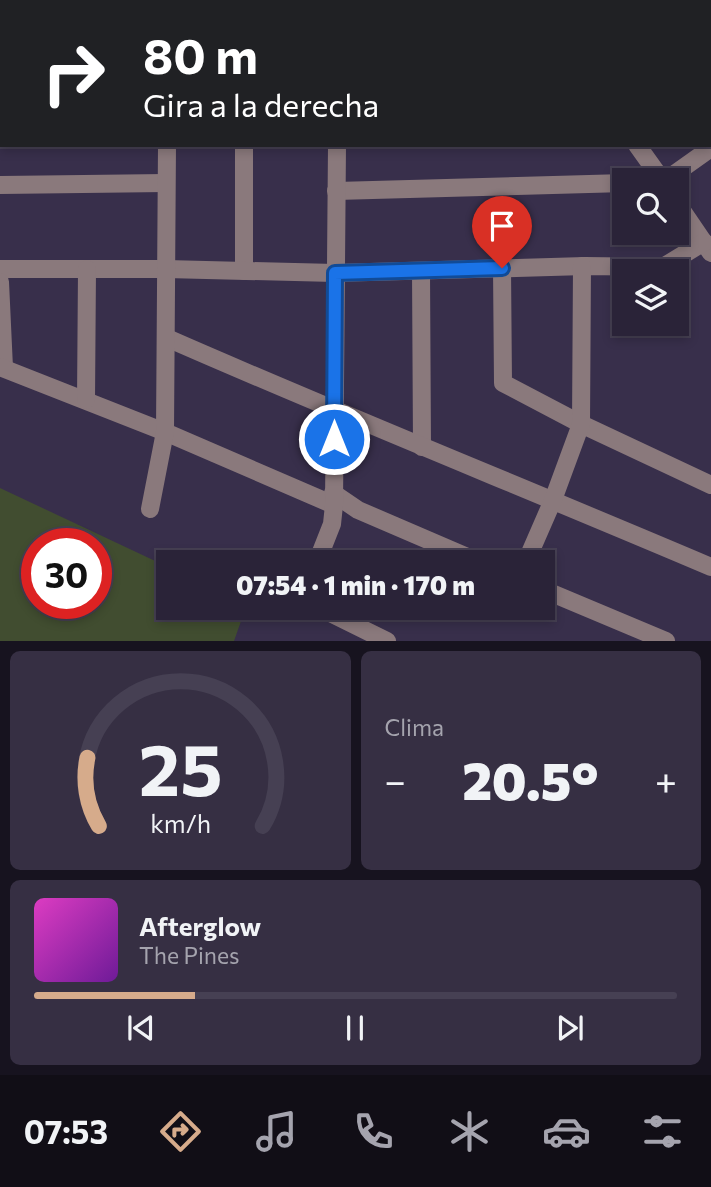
<!DOCTYPE html>
<html lang="es">
<meta charset="utf-8">
<style>
body{margin:0;font-family:Commissioner,sans-serif;background:#362f43;color:#f1f3f6;height:100vh;display:flex;flex-direction:column;font-size:26px;white-space:nowrap}
*{box-sizing:border-box;margin:0}
p{font-size:23px;color:#a5a4ae}
.icon{flex:none;width:38px;height:38px;fill:none;stroke:currentColor;stroke-width:2;stroke-linecap:round;stroke-linejoin:round}
.map{position:relative;height:641px;overflow:hidden}
.sheet{display:flex;flex-direction:column;gap:10px;padding:10px;background:#17131f;flex:1}
.sheet>*{flex:none}
.guide{position:absolute;left:0px;top:0px;width:712px;height:147px;box-shadow:0 4px 10px #0003,0 0 0 2px #464053;background:#202124;color:#fff;overflow:hidden}
.controls{position:absolute;left:612px;top:168px;display:grid;gap:14px}
.controls a{display:grid;place-items:center;width:77px;height:77px;border-radius:0px;background:#2a2338;box-shadow:0 4px 10px #0003,0 0 0 2px #464053;font-size:35px}
.speed{position:absolute;left:21px;top:528px;display:flex;gap:14px;font-size:35px;font-weight:700;text-align:center}
.speed>*{display:grid;place-content:center;width:91px;height:91px;border-radius:50%;background:#2a2338;box-shadow:0 4px 10px #0003,0 0 0 2px #464053;line-height:1}
.speed .limit{border:10px solid #d22;background:#fff;color:#111}
.pin{position:absolute;display:grid;place-items:center;width:60px;height:60px;color:#fff;margin:-72px -30px;border-radius:50% 50% 50% 0;rotate:-45deg;box-shadow:0 0 7px #0007}
.pin .icon{rotate:45deg}
.me{position:absolute;width:77px;margin:-38px;rotate:0deg;stroke-linejoin:round;filter:drop-shadow(0 0 5px #0008)}
.turn{display:flex;align-items:center;gap:24px;height:147px;padding:0 28px;font-size:32px}
.turn .icon{width:91px;height:91px;stroke-width:2.5}
.turn b{display:block;font-size:49px;line-height:60px}
.big{font-size:52px;font-weight:800;line-height:1.1}
.sheet .card{flex:1;display:flex;flex-direction:column;justify-content:center;gap:10px;min-width:0;padding:0 24px;border-radius:10px;background:#362f43}
.sheet .dial{align-items:center;gap:0}
.dial svg{height:182px;overflow:visible;fill:none;stroke:#464053;stroke-width:7;stroke-linecap:round;text-anchor:middle}
.dial text{fill:#f1f3f6;stroke:none}
.song{display:flex;align-items:center;gap:21px}
.cover{width:84px;height:84px;border-radius:10px;background:linear-gradient(135deg,hsl(310 70% 55%),hsl(280 70% 35%))}
.played{height:7px;border-radius:4px;background:linear-gradient(90deg,#d6ab8b 25%,#464053 25%)}
.keys{display:flex;justify-content:space-around;direction:ltr}
.heat{display:flex;justify-content:space-between;align-items:center;font-size:38px;direction:ltr}
.sheet .tiles{flex:1;display:grid;gap:10px;grid-template-columns:1fr 1fr}
.card:last-child{grid-column:span 2}
.trip{position:absolute;left:156px;top:550px;width:399px;height:70px;border-radius:0px;background:#2a2338;box-shadow:0 4px 10px #0003,0 0 0 2px #464053;font-weight:800;line-height:70px;text-align:center}
.menu{display:flex;height:112px;justify-content:space-around;align-items:center;background:#110e16;color:#a5a4ae}
.menu .icon{width:49px;height:49px}
.menu .active{color:#d6ab8b}
.menu b{font-size:32px;color:#f1f3f6}
.map>svg:first-child{display:block}
</style>
<div class="map">
<svg width="711" height="641" viewBox="0 0 711 641">
<rect width="100%" height="100%" fill="#382f4b"/>
<path fill="#414d30" fill-rule="evenodd" d="M0 488 168 567V607H246L234 641H0ZM37 544H96V604H37Z"/>
<g fill="none" stroke-linecap="round" stroke-linejoin="round">
<path stroke="#948da4" stroke-width="2.5" stroke-dasharray="3.5 5" stroke-linecap="butt" d="M649 2 651 0"/>
<g stroke="#8a797c" stroke-width="18">
<path d="M140 0V2"/>
<path d="M303 0 304 2"/>
<path d="M412 0 413 2"/>
<path d="M537 0 539 2"/>
<path d="M0 95H2"/>
<path d="M244 145V271"/>
<path d="M637 145 662 180"/>
<path d="M666 180 711 148"/>
<path d="M0 185 166 183"/>
<path d="M336 191 625 183"/>
<path d="M677 203 711 253"/>
<path d="M502 268 503 383 581 424 711 485"/>
<path d="M0 269H166L335 273 585 266 663 267 704 242"/>
<path d="M421 271 422 447"/>
<path d="M0 282 4 368"/>
<path d="M167 338C347 417 530 490 711 567"/>
<path d="M0 367 165 432 334 505"/>
<path d="M86 400 87 269"/>
<path d="M333 493 358 510 479 562"/>
<path d="M150 509 165 432 167 145"/>
<path d="M317 562 332 524 334 505 337 145"/>
<path d="M526 562 553 500 581 424 582 266"/>
<path d="M542 589 666 641"/>
<path d="M318 607 387 641"/>
</g>
</g>
<g fill="none" stroke-linecap="round" stroke-linejoin="round">
<g stroke="#114b97" stroke-width="18">
<path id="route" d="M334 439 335 273 502 268"/>
</g>
<use href="#route" stroke="#1a73e8" stroke-width="12"/>
</g>
</svg>
<div class="controls">
<a><svg class="icon" aria-label="search" viewBox="0 0 24 24"><circle cx="10" cy="10" r="6"/><path d="M15 15l6 6"/></svg></a>
<a><svg class="icon" aria-label="layers" viewBox="0 0 24 24"><path d="M12 4l9 5-9 5-9-5zM3 14l9 5 9-5"/></svg></a>
</div>
<div class="speed"><div class="limit">30</div></div>
<div class="pin" style="left:502px;top:268px;background:#d93025"><svg class="icon" aria-label="arrive" viewBox="0 0 24 24"><path d="M6 21V4h12l-3 4 3 4H6"/></svg></div>
<svg class="me" style="left:334px;top:439px" viewBox="-20 -20 40 40"><circle r="17" fill="#1a73e8" stroke="#fff" stroke-width="3"/><path d="M0-11L8 9 0 5-8 9z" fill="#fff"/></svg>
<div class="trip">07:54 · 1 min · 170 m</div>
<div class="guide">
<div class="turn"><svg class="icon" aria-label="right" viewBox="0 0 24 24"><path d="M7 20v-9h11M14 6l5 5-5 5"/></svg><div><b>80 m</b>Gira a la derecha</div></div>
</div>
</div>
<section class="sheet">
<div class="tiles">
<div class="card dial"><svg viewBox="0 0 100 80">
<path d="M14 69A42 42 0 1 1 86 69"/>
<path d="M14 69A42 42 0 0 1 9 39" stroke="#d6ab8b"/>
<text x="50" y="56" font-size="32" font-weight="700">25</text>
<text x="50" y="72" font-size="11">km/h</text>
</svg></div>
<div class="card"><p>Clima</p>
<div class="heat"><a>−</a><b class="big">20.5°</b><a>+</a></div>
</div>
<div class="card">
<div class="song"><i class="cover"></i><div><b>Afterglow</b><p>The Pines</p></div></div>
<div class="played"></div>
<div class="keys"><svg class="icon" aria-label="previous" viewBox="0 0 24 24"><path d="M18 5L8 12l10 7zM5 5v14"/></svg><svg class="icon" aria-label="pause" viewBox="0 0 24 24"><path d="M8 5v14M16 5v14"/></svg><svg class="icon" aria-label="next" viewBox="0 0 24 24"><path d="M6 5l10 7-10 7zM19 5v14"/></svg></div>
</div>
</div>
</section>
<nav class="menu">
<b>07:53</b>
<svg class="icon active" aria-label="directions" viewBox="0 0 24 24"><path d="M12 3l9 9-9 9-9-9zM9 14v-3h6M13 9l2 2-2 2"/></svg>
<svg class="icon" aria-label="music" viewBox="0 0 24 24"><path d="M9 18V5l10-2v13"/><circle cx="6" cy="18" r="3"/><circle cx="16" cy="16" r="3"/></svg>
<svg class="icon" aria-label="phone" viewBox="0 0 24 24"><path d="M5 4h4l2 5-3 2q2 4 5 5l2-3 5 2v4C11 20 4 13 5 4z"/></svg>
<svg class="icon" aria-label="climate" viewBox="0 0 24 24"><path d="M12 3v18M4 7l16 10M4 17L20 7"/></svg>
<svg class="icon" aria-label="car" viewBox="0 0 24 24"><path d="M5 17H2v-5l4-1 3-4h7l3 4 3 1v5h-3M9 17h6M6 11h13"/><circle cx="7" cy="17" r="2"/><circle cx="17" cy="17" r="2"/></svg>
<svg class="icon" aria-label="filters" viewBox="0 0 24 24"><path d="M4 7h16M4 17h16"/><circle cx="9" cy="7" r="2"/><circle cx="15" cy="17" r="2"/></svg>
</nav>
